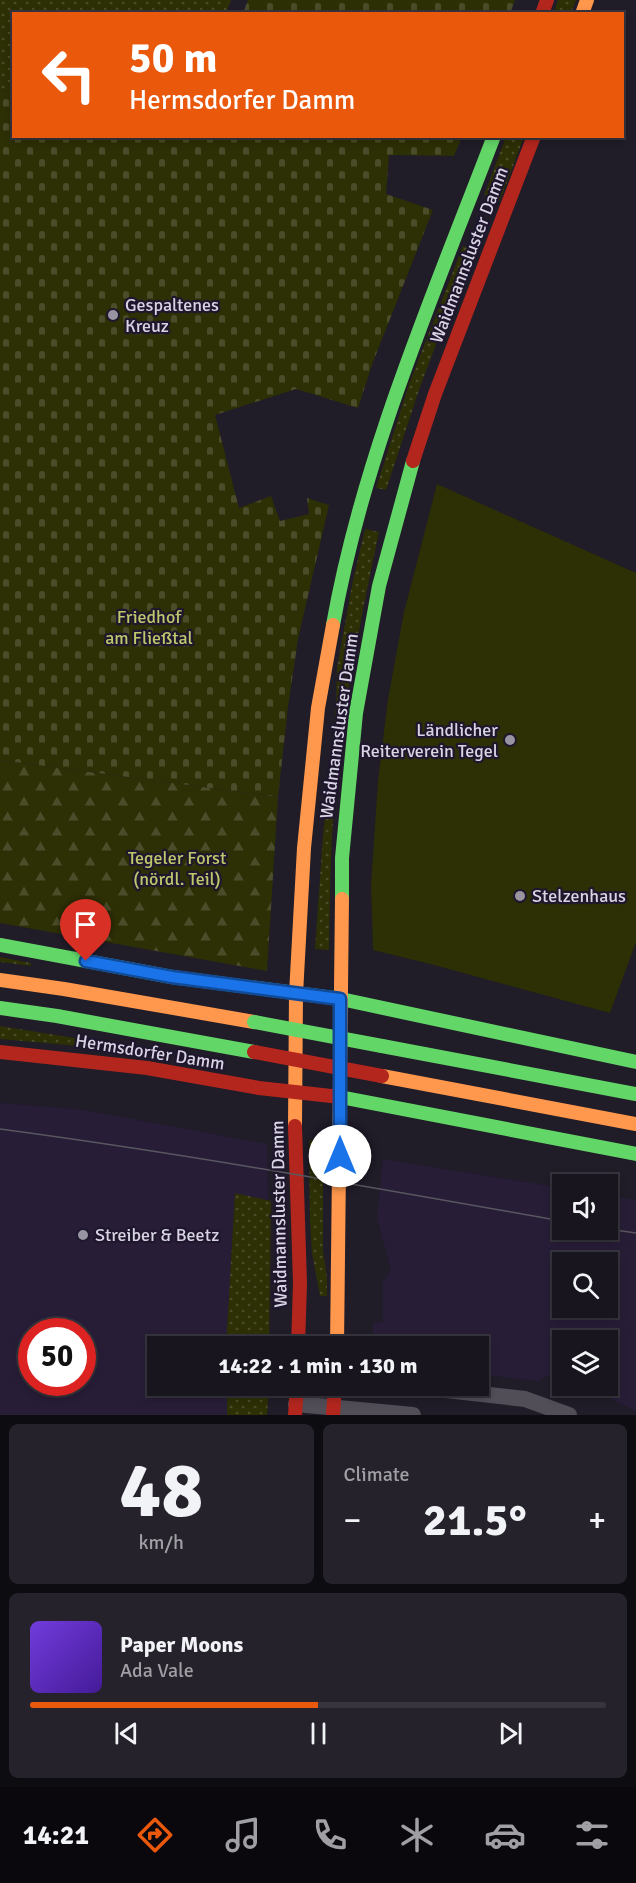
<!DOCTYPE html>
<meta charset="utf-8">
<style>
body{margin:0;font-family:Signika,sans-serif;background:#25222b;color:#f1f3f6;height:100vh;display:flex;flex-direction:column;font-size:22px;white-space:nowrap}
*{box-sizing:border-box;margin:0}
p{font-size:20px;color:#9f9fa4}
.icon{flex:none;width:33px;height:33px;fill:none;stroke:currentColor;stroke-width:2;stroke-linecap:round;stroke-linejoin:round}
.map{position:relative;height:1415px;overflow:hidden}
.sheet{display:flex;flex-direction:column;gap:9px;padding:9px;background:#0d0c10;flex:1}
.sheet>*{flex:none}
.top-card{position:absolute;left:12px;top:12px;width:612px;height:126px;border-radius:0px;box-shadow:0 3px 9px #0003,0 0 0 2px #36343c;background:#ea580c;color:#fff;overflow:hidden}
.buttons{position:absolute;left:552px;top:1174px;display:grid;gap:12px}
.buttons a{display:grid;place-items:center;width:66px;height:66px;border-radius:0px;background:#18151e;box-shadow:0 3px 9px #0003,0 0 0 2px #36343c;font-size:30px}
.speed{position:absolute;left:18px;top:1318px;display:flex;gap:12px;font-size:30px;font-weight:700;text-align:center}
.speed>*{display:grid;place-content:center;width:78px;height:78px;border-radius:50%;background:#18151e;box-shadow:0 3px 9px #0003,0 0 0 2px #36343c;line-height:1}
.speed .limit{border:9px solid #d22;background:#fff;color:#111}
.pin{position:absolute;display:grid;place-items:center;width:51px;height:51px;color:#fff;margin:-62px -26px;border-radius:50% 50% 50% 0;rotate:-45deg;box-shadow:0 0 6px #0007}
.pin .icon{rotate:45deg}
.me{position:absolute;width:66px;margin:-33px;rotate:0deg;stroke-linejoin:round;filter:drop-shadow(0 0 4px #0008)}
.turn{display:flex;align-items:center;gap:21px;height:126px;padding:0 18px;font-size:27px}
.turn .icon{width:78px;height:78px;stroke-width:2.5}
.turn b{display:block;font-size:42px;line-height:51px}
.big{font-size:45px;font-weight:700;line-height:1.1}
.sheet .tile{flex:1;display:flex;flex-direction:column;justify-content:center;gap:9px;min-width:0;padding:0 21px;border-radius:9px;background:#25222b}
.sheet .dial{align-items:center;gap:0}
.dial b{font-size:78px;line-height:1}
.song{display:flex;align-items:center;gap:18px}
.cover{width:72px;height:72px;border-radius:9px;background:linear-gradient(135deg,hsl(260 70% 55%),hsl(260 70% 35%))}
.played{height:6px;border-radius:3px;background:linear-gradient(90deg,#ea580c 50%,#36343c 50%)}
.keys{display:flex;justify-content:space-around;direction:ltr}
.heat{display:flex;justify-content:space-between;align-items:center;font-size:33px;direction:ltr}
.sheet .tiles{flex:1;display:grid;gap:9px;grid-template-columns:1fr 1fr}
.tile:last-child{grid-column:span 2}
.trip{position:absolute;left:147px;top:1336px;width:342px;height:60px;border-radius:0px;background:#18151e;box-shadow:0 3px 9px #0003,0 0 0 2px #36343c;font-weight:700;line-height:60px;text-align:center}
.menu{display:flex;height:96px;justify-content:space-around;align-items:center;background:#0a080c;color:#9f9fa4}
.menu .icon{width:42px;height:42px}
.menu .selected{color:#ea580c}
.menu b{font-size:27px;color:#f1f3f6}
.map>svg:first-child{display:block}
</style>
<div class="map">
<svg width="636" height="1415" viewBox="0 0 636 1415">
<defs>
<pattern id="grass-dots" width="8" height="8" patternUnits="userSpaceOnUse" patternTransform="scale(1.5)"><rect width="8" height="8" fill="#2d2f05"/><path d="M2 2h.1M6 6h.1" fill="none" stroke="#4b4c29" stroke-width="1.8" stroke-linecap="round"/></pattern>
<pattern id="forest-firs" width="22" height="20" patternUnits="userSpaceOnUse" patternTransform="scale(1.5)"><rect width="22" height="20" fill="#2d2f05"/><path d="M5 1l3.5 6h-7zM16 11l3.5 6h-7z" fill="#4b4c29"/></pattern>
<pattern id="cemetery-stones" width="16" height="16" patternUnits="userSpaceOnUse" patternTransform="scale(1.5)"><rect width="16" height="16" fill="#2d2f05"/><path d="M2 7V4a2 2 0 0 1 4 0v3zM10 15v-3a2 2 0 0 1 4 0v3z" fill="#4b4c29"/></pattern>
</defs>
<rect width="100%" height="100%" fill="#201c28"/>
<g fill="#271d37" fill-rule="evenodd">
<path d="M0 1103 84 1110 267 1144 268 1200 235 1194 226 1347H158V1386H227V1415H0ZM32 1332H82V1383H32Z"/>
<path d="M383 1159 562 1188V1230H608V1195L636 1200V1411L584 1386H608V1341H562V1375L555 1372 538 1381 479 1374 478 1347H373V1323L383 1322V1282L391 1270 377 1218ZM562 1263H608V1308H562Z"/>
</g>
<g fill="url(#grass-dots)">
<path d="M0 0H231L226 13 14 14 13 93 0 90Z"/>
<path d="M558 0H576L571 13 553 14Z"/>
<path d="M506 137H524L500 201 484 195Z"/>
<path d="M463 246 472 249 420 387 386 490 376 488 409 384Z"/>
<path d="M365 529 379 532C360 623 341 715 334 808 330 855 330 903 329 950L315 949 323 835 336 707 337 667 353 580Z"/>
<path d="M0 957 31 963V966L0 962Z"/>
<path d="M0 1026 124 1046 123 1050 0 1039Z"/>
<path d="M309 1140 323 1142V1251L327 1278V1296H320L312 1253 310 1222Z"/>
<path d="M235 1193 271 1201 269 1347H226Z"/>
<path d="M227 1386H269L267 1415H227Z"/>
</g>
<path fill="url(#forest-firs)" d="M0 760 278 797 267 971 0 923Z"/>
<g fill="url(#cemetery-stones)">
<path d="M248 0H515L510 14 243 13Z"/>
<path d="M0 90 13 93 14 136 462 137 454 156 389 155 386 194 433 210 373 362 358 408 296 389 215 415 239 508 271 496 280 521 309 514 307 498 329 505 298 639 288 707 278 797 0 760Z"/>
</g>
<path fill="#2d2f05" d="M437 484 636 573V942L610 1013 434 965 373 950 371 885 378 781 388 699 404 612Z"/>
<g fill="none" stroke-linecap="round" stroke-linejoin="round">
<g stroke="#514e58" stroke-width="16">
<path d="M410 1386 525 1399 569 1415"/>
<path d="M296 1404 413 1415"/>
</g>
<g stroke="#63d668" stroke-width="14">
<path d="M333 625C363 456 433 296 494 136"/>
<path d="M342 899V858L356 713 379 586 413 461"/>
<path d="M0 945 172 977 341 999"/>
<path d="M341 999 636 1062"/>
<path d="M0 1008 57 1016 254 1052"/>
<path d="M382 1046 636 1094"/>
<path d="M340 1097 636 1154"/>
</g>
<g stroke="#ff974d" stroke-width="14">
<path d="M582 14 587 0"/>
<path d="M0 980 64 989 254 1022"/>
<path d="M382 1076 636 1124"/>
<path d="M295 1126 296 994 304 848 318 708 333 625"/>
<path d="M337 1347 342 899"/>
</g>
<g stroke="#b3261e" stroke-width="14">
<path d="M542 14 547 0"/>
<path d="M413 461 435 394 534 136"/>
<path d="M0 1052 147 1068 259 1088 340 1097"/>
<path d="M295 1126 300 1283 298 1347"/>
<path d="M295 1415 297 1386"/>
<path d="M333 1415 335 1386"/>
</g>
<g stroke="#59575f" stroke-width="1.5">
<path d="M0 1129C188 1154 375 1188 562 1221"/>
<path d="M608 1229 636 1233"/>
</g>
<path stroke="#63d668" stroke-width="14" d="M254 1022 382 1046"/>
<path stroke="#b3261e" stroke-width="14" d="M254 1052 382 1076"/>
</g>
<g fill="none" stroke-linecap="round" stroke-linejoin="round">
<g stroke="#114b97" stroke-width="15">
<path id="route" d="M86 961 172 977 340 999V1156"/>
</g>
<use href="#route" stroke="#1a73e8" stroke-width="10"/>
</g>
<g fill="#9894a2" stroke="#1f172d" stroke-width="2">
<circle cx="113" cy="315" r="6"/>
<circle cx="510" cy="740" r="6"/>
<circle cx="520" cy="896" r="6"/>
<circle cx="83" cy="1235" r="6"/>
</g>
<g text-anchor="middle" stroke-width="4.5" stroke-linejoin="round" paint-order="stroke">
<g font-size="18" fill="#d8d4e3" stroke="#1f172d">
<text transform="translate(469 255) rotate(-69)" y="6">Waidmannsluster Damm</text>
<text transform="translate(339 726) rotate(-82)" y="6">Waidmannsluster Damm</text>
<text transform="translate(150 1052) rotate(9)" y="6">Hermsdorfer Damm</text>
<text transform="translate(279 1214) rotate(-91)" y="6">Waidmannsluster Damm</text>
</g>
<g font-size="18" fill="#d8d4e3" stroke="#1f172d" text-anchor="start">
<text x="125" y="311">Gespaltenes<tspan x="125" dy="21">Kreuz</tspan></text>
<text x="498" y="736" text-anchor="end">Ländlicher<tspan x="498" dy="21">Reiterverein Tegel</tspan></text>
<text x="532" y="902">Stelzenhaus</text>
<text x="95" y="1241">Streiber &amp; Beetz</text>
</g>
<g font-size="18" fill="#bfc76c" stroke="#1f172d">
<text x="149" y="623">Friedhof<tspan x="149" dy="21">am Fließtal</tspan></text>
<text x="177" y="864">Tegeler Forst<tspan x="177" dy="21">(nördl. Teil)</tspan></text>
</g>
</g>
</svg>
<div class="buttons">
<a><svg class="icon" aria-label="sound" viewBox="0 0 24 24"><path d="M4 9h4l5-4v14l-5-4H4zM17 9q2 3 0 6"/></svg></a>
<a><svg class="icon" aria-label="search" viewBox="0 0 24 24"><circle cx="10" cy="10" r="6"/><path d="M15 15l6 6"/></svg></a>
<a><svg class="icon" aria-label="layers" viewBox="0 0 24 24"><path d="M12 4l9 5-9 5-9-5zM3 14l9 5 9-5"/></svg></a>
</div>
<div class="speed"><div class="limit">50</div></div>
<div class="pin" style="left:86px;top:961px;background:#d93025"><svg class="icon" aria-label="arrive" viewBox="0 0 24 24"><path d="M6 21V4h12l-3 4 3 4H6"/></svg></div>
<svg class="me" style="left:340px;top:1156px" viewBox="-20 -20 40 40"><circle r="19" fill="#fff"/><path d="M0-13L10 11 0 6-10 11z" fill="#1a73e8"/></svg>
<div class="trip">14:22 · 1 min · 130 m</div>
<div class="top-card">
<div class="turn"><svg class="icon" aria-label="left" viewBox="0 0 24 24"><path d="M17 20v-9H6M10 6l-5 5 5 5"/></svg><div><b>50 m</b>Hermsdorfer Damm</div></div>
</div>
</div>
<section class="sheet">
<div class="tiles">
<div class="tile dial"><b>48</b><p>km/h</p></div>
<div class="tile"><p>Climate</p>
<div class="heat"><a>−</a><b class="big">21.5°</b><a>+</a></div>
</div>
<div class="tile">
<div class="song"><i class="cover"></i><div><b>Paper Moons</b><p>Ada Vale</p></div></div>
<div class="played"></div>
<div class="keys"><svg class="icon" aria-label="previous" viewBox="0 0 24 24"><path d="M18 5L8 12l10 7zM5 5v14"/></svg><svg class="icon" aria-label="pause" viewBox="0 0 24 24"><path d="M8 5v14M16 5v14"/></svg><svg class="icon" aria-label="next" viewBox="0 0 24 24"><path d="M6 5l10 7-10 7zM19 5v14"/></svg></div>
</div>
</div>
</section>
<nav class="menu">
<b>14:21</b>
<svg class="icon selected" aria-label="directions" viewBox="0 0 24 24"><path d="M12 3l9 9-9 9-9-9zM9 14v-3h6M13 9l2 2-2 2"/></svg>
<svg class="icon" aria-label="music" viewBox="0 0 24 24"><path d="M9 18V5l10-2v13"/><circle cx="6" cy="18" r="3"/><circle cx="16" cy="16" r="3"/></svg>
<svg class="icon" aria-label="phone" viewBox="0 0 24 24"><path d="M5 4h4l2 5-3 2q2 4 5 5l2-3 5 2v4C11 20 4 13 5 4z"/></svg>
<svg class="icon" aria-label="climate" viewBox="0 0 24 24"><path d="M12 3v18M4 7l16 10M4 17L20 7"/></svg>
<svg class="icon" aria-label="car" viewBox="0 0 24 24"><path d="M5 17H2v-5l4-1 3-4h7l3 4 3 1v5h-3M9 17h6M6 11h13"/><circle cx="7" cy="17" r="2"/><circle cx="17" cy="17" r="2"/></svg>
<svg class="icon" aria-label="filters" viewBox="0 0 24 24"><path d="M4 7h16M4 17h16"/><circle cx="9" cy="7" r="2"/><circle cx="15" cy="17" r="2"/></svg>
</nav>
